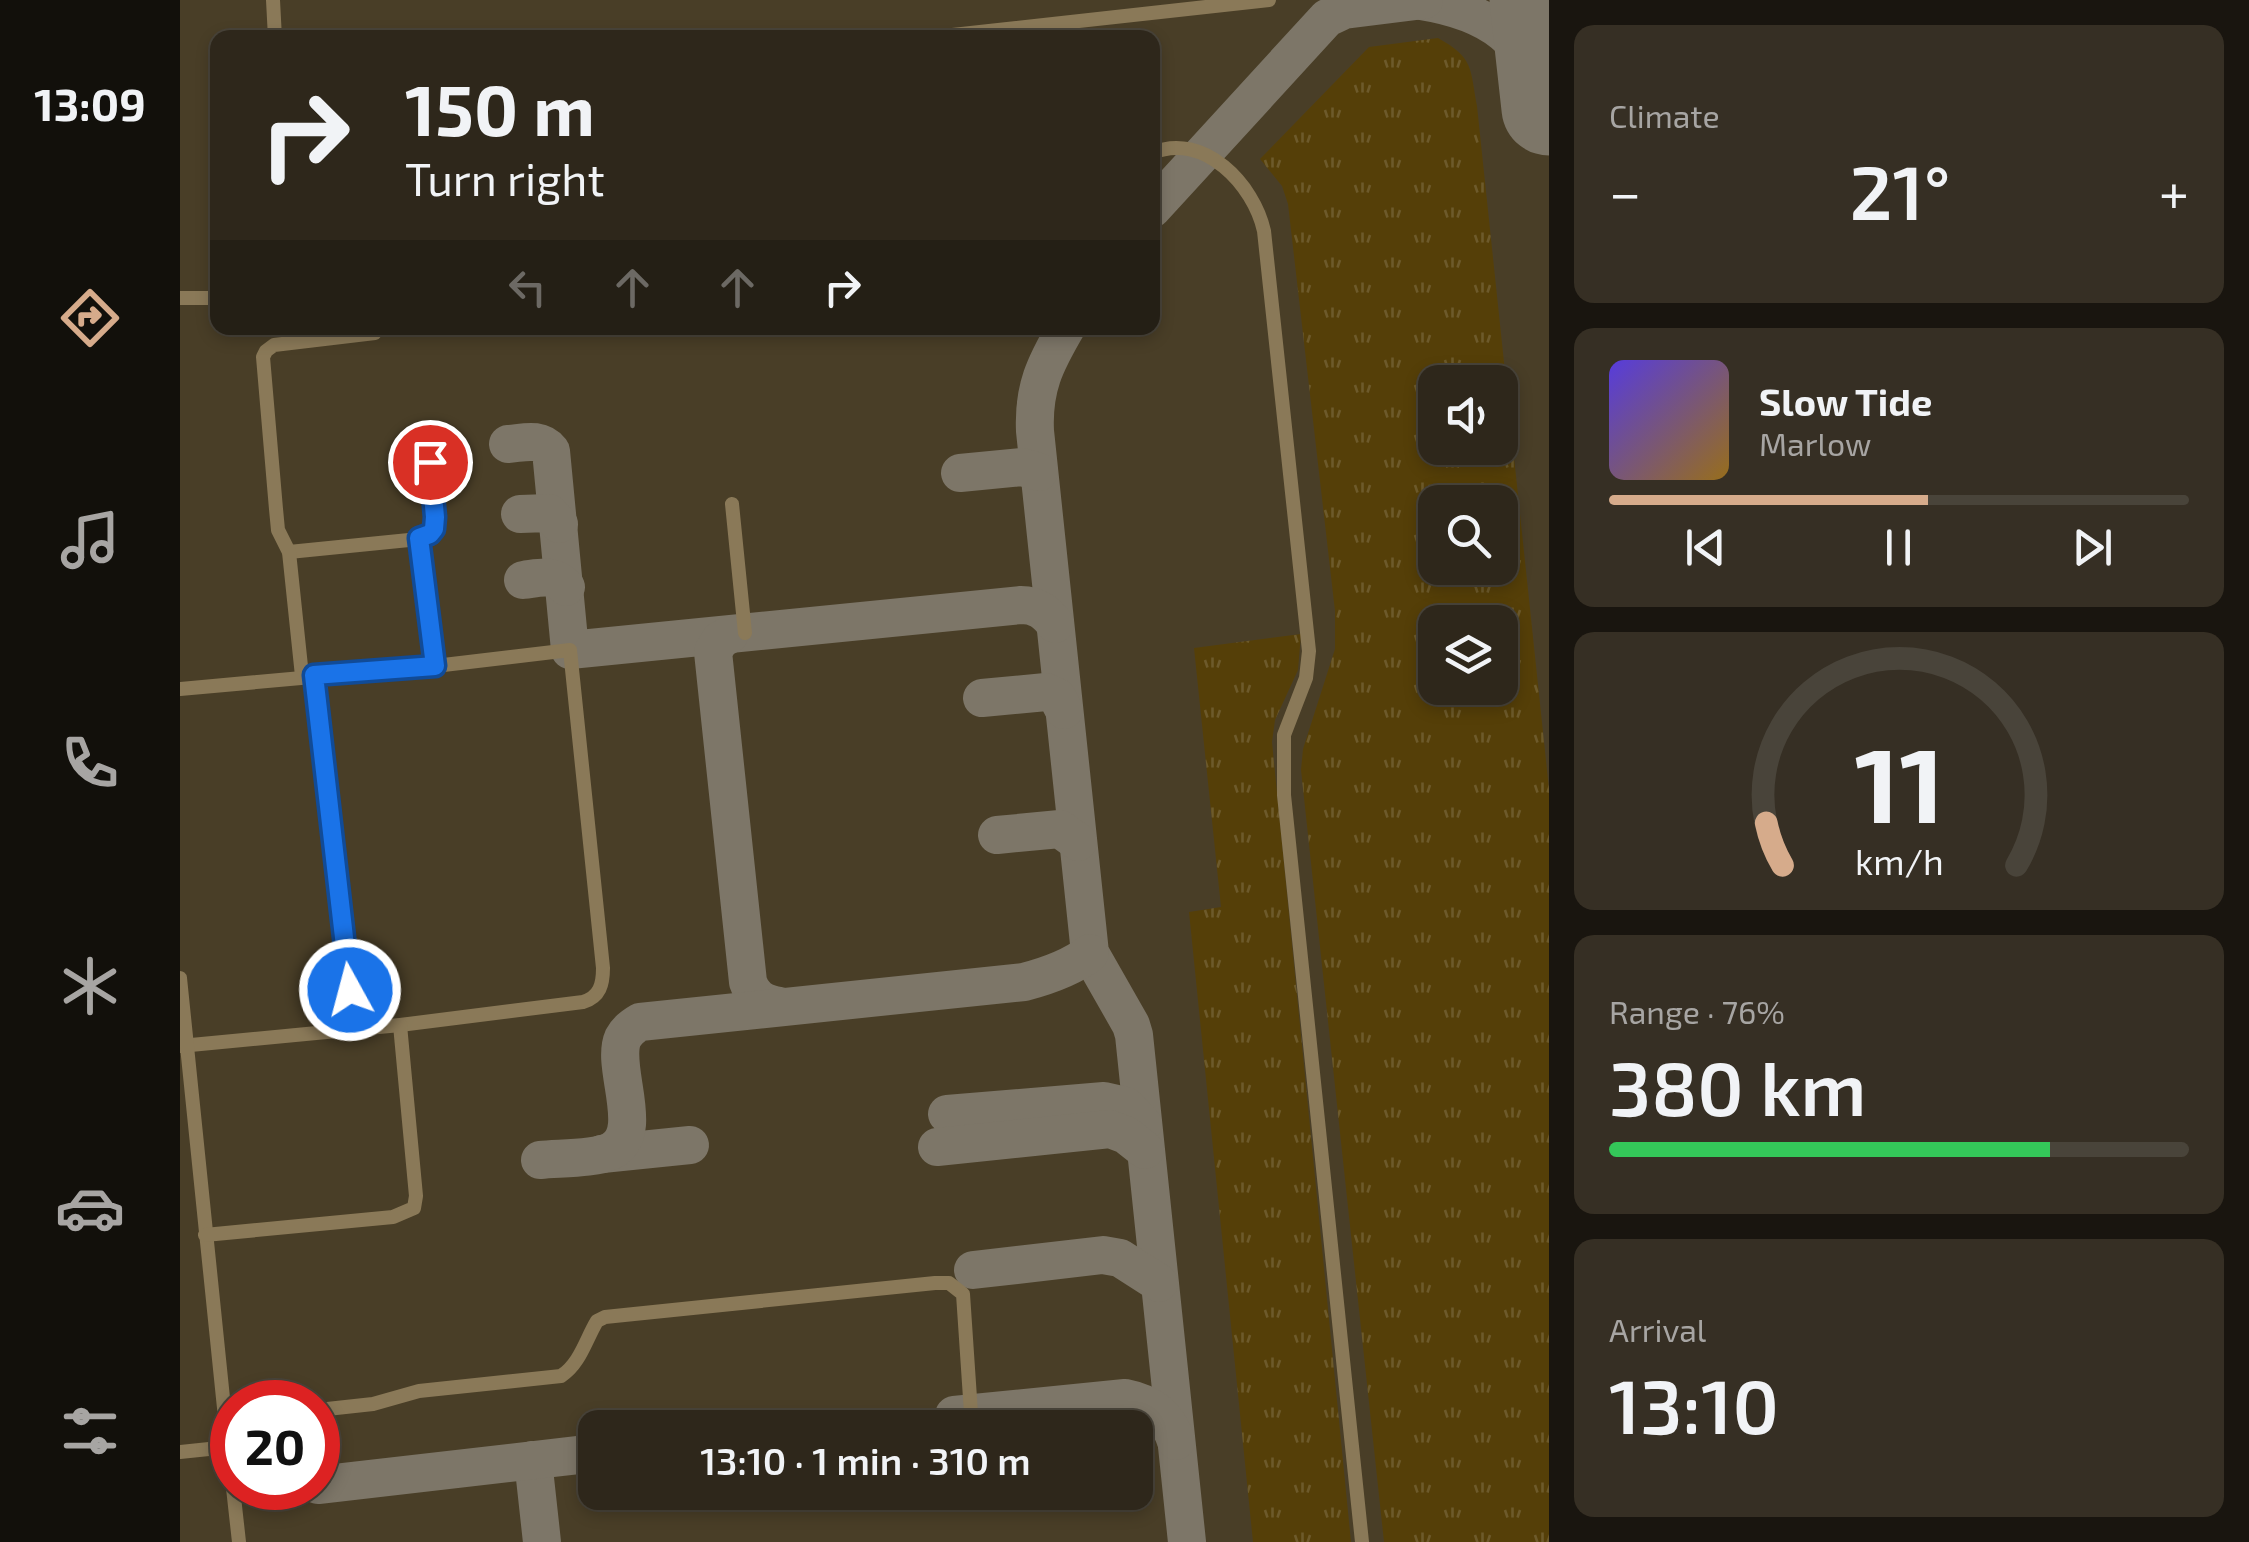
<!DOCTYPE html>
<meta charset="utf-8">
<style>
body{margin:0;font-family:"Exo 2",sans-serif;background:#362f24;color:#f1f3f6;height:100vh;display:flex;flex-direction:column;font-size:38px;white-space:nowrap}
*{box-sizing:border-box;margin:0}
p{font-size:32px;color:#a7a5a3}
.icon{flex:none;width:55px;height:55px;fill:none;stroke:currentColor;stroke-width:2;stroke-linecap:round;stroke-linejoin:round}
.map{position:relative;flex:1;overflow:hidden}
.details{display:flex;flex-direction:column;gap:25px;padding:25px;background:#19150f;width:700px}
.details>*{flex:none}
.top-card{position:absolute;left:30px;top:30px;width:950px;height:305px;border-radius:20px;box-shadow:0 5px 15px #0003,0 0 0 2px #49443a;background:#2e271b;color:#f1f3f6;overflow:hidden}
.controls{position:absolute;left:1238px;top:365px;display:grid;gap:20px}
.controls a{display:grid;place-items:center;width:100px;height:100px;border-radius:20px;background:#2e271b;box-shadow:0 5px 15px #0003,0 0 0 2px #49443a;font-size:50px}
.speed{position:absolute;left:30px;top:1380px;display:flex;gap:20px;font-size:50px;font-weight:700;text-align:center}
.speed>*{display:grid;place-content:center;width:130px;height:130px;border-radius:50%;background:#2e271b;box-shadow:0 5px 15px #0003,0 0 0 2px #49443a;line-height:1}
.speed .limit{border:15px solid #d22;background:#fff;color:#111}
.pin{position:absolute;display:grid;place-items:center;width:85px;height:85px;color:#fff;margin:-42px;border:5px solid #fff;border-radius:50%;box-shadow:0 2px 10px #0007}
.me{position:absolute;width:110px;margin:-55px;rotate:353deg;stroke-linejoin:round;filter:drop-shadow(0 0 8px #0008)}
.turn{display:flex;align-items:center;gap:35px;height:210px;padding:0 30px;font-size:45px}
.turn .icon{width:130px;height:130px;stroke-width:2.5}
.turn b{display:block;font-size:70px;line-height:85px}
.lanes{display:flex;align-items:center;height:95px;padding:0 30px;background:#0003;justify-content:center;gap:50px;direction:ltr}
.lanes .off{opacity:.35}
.big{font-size:75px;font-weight:600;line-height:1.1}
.details .card{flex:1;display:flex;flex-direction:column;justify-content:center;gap:15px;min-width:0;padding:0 35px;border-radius:20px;background:#362f24}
.details .dial{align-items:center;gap:0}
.dial svg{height:260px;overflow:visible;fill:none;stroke:#49443a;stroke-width:7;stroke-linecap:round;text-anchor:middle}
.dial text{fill:#f1f3f6;stroke:none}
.song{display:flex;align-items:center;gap:30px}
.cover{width:120px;height:120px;border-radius:15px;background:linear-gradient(135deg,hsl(250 70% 55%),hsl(40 70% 35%))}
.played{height:10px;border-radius:5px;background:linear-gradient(90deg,#d6ab8b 55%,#49443a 55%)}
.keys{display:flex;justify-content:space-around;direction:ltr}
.heat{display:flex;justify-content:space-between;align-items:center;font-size:55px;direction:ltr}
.charge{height:15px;border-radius:8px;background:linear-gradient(90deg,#34c759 76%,#49443a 0)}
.trip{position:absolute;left:398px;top:1410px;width:575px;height:100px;border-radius:20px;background:#2e271b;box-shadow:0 5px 15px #0003,0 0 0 2px #49443a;font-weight:600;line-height:100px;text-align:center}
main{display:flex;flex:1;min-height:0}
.dock{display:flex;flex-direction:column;width:180px;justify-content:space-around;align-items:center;background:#12100b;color:#a7a5a3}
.dock .icon{width:70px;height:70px}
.dock .active{color:#d6ab8b}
.dock b{font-size:45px;color:#f1f3f6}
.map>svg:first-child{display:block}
</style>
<main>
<nav class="dock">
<b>13:09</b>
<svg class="icon active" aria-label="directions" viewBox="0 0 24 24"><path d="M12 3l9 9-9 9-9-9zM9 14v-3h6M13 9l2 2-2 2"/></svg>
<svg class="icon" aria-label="music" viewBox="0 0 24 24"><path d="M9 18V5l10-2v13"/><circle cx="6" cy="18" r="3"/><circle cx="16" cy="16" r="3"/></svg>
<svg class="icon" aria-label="phone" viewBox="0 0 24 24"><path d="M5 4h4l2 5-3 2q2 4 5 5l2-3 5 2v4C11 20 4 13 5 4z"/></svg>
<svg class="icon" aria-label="climate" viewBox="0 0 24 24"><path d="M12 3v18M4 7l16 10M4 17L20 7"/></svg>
<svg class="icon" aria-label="car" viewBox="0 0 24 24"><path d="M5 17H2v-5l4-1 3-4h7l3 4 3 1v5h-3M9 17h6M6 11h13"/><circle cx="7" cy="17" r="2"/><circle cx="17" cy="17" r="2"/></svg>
<svg class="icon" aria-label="filters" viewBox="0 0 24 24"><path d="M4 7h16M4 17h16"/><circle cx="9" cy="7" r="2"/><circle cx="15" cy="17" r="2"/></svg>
</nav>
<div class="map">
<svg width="1369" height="1542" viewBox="0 0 1369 1542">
<defs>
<pattern id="grass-tufts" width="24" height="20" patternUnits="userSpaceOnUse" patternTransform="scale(2.5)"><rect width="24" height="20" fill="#553f08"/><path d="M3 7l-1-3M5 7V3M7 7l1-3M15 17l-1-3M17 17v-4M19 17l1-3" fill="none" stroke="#6d5a2b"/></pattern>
</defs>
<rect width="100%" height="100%" fill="#3d3424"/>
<path fill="#493e27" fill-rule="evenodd" d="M0 0H1369V1542H0ZM38 38H972V328H38ZM1255 382H1320V448H1255ZM1255 502H1320V568H1255ZM1255 622H1320V688H1255ZM52 1402H138V1488H52ZM415 1428H955V1492H415Z"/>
<g fill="url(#grass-tufts)" fill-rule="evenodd">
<path d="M1258 38C1294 58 1290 68 1297 106L1369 789V1542H1204L1121 770 1123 749 1155 649V611L1108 204 1102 186 1080 159 1189 47ZM1255 382H1320V448H1255ZM1255 502H1320V568H1255ZM1255 622H1320V688H1255Z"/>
<path d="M1121 634 1118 670 1095 720 1092 742 1171 1542H1073L1009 912 1041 907 1014 648Z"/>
</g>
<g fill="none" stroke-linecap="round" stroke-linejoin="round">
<g stroke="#7d7668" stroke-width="38">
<path d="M1241 1C1310 12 1348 39 1369 107"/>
<path d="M972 209 1147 18 1164 10 1244 0"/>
<path d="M886 328C865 364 853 388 855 431L910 953 951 1025 954 1035 1007 1542"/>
<path d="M328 444C343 443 360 437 371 451L390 650 841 605C857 605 866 612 875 624"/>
<path d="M780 473 842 467 859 472"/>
<path d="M340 514 369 513 379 524"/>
<path d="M343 580C360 578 373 573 386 587"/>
<path d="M549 635 540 640 533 652 568 982C573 998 584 1003 599 1006"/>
<path d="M802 698 866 692 877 697 884 710"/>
<path d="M817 835 880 829 898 842"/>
<path d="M767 1114 924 1101 946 1106 963 1124"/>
<path d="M757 1147 930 1129 946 1135 965 1150"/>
<path d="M422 1154 510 1145"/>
<path d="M360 1160C380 1158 415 1159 431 1151 467 1133 430 1067 443 1038 447 1030 453 1026 460 1022L844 982C867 976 891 968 910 953"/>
<path d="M793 1270 923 1255 940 1258 979 1283"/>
<path d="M774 1415 945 1398C971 1403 988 1416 996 1441"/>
<path d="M353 1460 362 1542"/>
<path d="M138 1485 407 1454"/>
</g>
<path stroke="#7d7668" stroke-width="95" d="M1357 0 1369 108"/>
<g stroke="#8a7958" stroke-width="14">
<path d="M93 0 95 38"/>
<path d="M745 38 1089 0"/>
<path d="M972 153C1024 131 1074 185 1084 231L1129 651 1126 678 1104 735V795L1182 1542"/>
<path d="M0 298H38"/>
<path d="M552 504 565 633"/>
<path d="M239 539 255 666"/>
<path d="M109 552 239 539 251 533 255 524V517L247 434"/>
<path d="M134 675 175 1029"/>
<path d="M122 676 109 552 98 530 96 509 83 357 86 351 94 345 195 333 198 328"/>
<path d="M0 689 255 666 390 650 423 968C423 984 420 997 403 1002L220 1025 0 1046"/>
<path d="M0 978 52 1486"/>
<path d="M25 1235 213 1217 234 1208 236 1196 220 1025"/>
<path d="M138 1410 193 1404 239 1391 381 1376C400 1364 406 1339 417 1321L425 1317 755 1283H769L783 1294 791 1413"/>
<path d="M0 1452 48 1447"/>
<path d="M53 1488 59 1542"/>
</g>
</g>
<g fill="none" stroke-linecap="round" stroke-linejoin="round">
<g stroke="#114b97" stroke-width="25">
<path id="route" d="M170 990 134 675 255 666 239 538 250 534 254 529 255 517 250 462"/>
</g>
<use href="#route" stroke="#1a73e8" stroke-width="18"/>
</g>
</svg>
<div class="controls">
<a><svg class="icon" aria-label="sound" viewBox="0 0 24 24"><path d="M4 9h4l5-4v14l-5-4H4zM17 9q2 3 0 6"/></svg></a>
<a><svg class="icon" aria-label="search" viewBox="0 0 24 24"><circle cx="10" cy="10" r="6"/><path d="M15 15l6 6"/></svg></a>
<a><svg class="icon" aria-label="layers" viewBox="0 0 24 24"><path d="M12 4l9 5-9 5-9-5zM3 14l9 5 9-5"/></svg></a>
</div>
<div class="speed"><div class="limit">20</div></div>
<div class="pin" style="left:250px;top:462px;background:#d93025"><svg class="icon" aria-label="arrive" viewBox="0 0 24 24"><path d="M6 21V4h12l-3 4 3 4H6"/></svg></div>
<svg class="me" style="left:170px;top:990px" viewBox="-20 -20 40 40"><circle r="17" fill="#1a73e8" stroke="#fff" stroke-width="3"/><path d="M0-11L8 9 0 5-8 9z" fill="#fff"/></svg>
<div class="trip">13:10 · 1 min · 310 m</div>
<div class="top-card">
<div class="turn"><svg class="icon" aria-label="right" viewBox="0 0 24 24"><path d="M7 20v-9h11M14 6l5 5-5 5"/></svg><div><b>150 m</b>Turn right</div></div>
<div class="lanes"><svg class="icon off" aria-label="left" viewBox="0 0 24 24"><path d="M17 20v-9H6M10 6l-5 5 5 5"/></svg><svg class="icon off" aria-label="ahead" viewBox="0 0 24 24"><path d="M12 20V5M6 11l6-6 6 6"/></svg><svg class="icon off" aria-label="ahead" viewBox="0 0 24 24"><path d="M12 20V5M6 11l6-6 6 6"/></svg><svg class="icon" aria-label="right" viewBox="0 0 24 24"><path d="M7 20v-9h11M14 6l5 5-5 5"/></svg></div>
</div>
</div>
<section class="details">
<div class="card"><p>Climate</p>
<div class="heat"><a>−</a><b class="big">21°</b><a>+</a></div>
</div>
<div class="card">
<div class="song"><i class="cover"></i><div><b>Slow Tide</b><p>Marlow</p></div></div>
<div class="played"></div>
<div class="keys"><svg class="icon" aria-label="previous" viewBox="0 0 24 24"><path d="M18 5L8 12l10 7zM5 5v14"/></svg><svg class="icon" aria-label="pause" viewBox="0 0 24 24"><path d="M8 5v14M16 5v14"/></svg><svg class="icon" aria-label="next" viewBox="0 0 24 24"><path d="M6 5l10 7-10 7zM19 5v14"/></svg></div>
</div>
<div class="card dial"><svg viewBox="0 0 100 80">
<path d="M14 69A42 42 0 1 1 86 69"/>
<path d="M14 69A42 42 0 0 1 9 56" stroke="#d6ab8b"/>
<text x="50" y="56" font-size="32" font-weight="700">11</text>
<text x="50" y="72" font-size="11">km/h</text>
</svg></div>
<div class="card"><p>Range · 76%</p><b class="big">380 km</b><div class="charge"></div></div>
<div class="card"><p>Arrival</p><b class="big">13:10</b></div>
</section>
</main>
